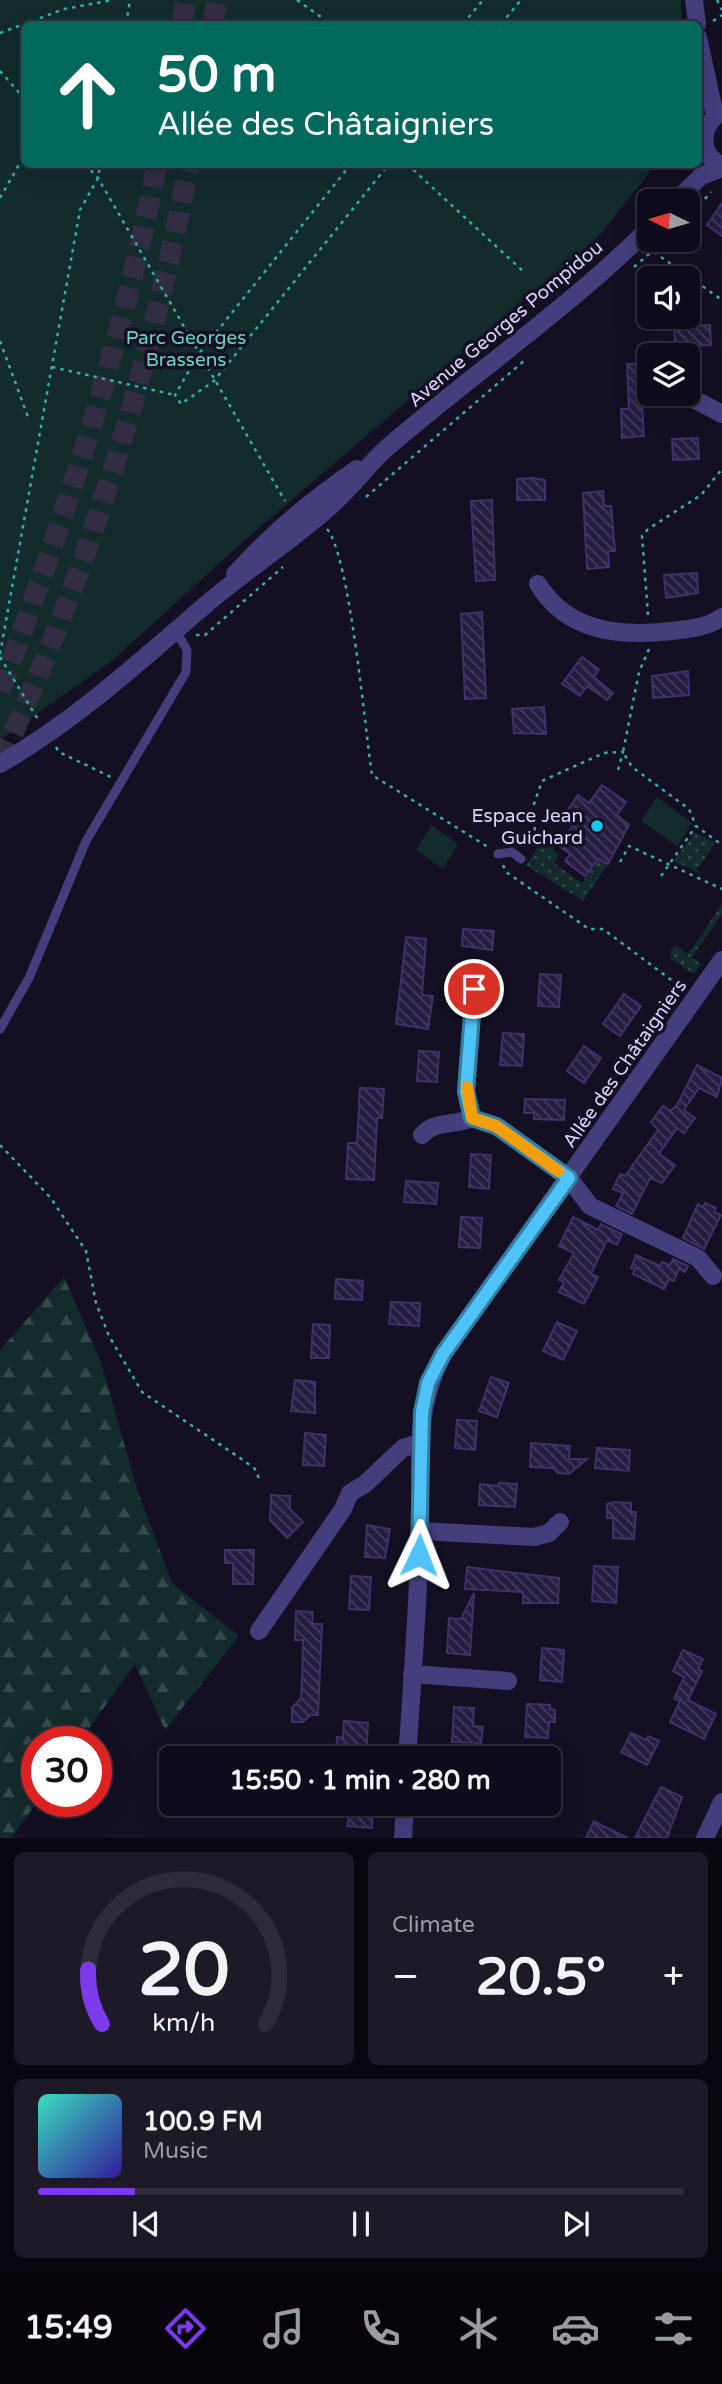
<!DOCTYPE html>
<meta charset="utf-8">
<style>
body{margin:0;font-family:"Varela Round",sans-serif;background:#1d1927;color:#f1f3f6;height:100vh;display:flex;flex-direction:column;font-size:26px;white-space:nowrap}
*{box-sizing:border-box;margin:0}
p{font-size:23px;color:#9b9ba2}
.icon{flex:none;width:38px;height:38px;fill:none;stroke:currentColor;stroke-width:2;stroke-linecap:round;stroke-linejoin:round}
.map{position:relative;height:1838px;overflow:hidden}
.panel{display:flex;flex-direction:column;gap:14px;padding:14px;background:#08060e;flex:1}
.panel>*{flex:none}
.banner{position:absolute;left:21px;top:21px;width:681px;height:147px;border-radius:10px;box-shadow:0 7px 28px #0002,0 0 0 2px #2f2b39;background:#00695c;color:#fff;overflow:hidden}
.needle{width:46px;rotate:275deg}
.controls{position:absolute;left:637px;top:189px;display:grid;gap:14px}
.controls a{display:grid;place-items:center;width:63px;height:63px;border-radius:10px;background:#0f0b1a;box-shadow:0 7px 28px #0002,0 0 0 2px #2f2b39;font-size:35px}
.speed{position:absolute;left:21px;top:1726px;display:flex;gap:14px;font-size:35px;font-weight:700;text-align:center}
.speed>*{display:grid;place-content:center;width:91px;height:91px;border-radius:50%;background:#0f0b1a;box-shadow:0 7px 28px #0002,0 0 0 2px #2f2b39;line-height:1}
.speed .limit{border:10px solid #d22;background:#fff;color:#111}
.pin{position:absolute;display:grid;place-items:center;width:60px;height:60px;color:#fff;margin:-30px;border:4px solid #fff;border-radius:50%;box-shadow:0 2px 7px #0007}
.me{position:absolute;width:77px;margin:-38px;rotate:2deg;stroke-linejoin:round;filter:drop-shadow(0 0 5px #0008)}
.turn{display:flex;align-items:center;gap:24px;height:147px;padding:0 21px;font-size:32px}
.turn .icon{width:91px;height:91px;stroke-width:2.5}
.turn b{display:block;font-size:49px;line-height:60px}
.big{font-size:52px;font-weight:700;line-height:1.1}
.panel .card{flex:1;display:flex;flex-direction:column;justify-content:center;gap:10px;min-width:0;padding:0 24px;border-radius:10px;background:#1d1927}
.panel .dial{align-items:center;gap:0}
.dial svg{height:182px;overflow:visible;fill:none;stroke:#2f2b39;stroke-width:7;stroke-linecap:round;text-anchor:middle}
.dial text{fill:#f1f3f6;stroke:none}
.song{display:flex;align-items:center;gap:21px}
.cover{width:84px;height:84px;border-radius:10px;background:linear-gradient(135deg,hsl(170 70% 55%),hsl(250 70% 35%))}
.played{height:7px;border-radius:4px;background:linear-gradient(90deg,#7c3aed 15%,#2f2b39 15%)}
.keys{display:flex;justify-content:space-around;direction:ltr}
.heat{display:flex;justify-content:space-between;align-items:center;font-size:38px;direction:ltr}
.panel .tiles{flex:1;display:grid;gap:14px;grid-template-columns:1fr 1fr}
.card:last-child{grid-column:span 2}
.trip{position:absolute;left:159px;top:1746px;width:402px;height:70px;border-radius:10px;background:#0f0b1a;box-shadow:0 7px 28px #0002,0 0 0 2px #2f2b39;font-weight:700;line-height:70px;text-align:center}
.tab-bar{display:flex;height:112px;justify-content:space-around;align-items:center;background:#06040a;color:#9b9ba2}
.tab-bar .icon{width:49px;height:49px}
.tab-bar .on{color:#7c3aed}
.tab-bar b{font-size:32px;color:#f1f3f6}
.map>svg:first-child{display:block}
</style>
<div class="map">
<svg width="722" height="1838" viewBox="0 0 722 1838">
<defs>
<pattern id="grass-dots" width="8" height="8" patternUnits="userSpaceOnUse" patternTransform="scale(1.75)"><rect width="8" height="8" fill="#132b2b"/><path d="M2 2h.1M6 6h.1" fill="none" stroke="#35494b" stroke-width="1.8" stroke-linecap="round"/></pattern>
<pattern id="forest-firs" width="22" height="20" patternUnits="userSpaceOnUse" patternTransform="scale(1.75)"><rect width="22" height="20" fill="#132b2b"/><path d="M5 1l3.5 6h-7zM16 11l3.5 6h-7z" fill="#35494b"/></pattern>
<pattern id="building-back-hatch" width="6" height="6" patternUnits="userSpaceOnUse" patternTransform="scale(1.75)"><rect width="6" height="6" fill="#261d41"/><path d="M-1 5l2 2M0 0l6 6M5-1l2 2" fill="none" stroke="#453d5d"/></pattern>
</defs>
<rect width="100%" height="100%" fill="#140f22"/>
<g fill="url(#grass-dots)">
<path d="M695 832 715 843 697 870 706 876 674 861Z"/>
<path d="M546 835 557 844 553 850 559 855 554 863 582 883 599 859 608 864 583 901 526 865Z"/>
<path d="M722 904V914L692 957 702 964 693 974 670 958V952L676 945 688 954Z"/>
</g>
<path fill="url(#forest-firs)" d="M64 1277 101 1362 138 1492 172 1583 239 1636 165 1730 135 1664 80 1741H37L38 1801 11 1838H0V1350Z"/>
<g fill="#132b2b">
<path d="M0 0H681L682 24H24V164L656 165 598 237 246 539 113 660 0 740Z"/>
<path d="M657 797 692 823 677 846 641 821Z"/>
<path d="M431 825 458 844 443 869 416 850Z"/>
</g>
<g fill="url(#building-back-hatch)" stroke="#40316b" stroke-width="2">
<path d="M722 203V236L707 225Z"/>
<path d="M710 325 711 345 675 347 674 327Z"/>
<path d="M648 363 649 388H641L644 436 622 438 621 409H629L627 364Z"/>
<path d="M698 438 699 459 673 460 672 439Z"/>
<path d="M533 478 545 480V500H517V479Z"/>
<path d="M603 491 604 506H611L615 551H608L609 567 587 569 583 493Z"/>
<path d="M492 500 495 580 476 581 471 501Z"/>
<path d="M697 573 698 593 666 598 664 575Z"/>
<path d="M482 612 486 698 465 699 461 614Z"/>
<path d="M582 657 599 669 594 677 613 693 607 700 587 686 580 696 562 684Z"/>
<path d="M688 671 689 695 653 698 652 676Z"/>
<path d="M544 707 546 734 514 733 512 709Z"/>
<path d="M602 785 626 802 617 815 629 825 608 864 598 859 585 876 565 861 570 854 559 846 577 819 567 811 578 795 589 803Z"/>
<path d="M463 929 494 931 492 950 462 946Z"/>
<path d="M406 937 426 939 422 995 433 996 428 1029 396 1024Z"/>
<path d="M540 974 561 975 559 1007 538 1006Z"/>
<path d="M624 994 641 1006 620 1036 603 1024Z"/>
<path d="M503 1033 524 1034 522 1066 500 1065Z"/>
<path d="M584 1046 601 1058 584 1083 567 1071Z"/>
<path d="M419 1051 439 1052 437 1082 417 1081Z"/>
<path d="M697 1065 722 1078 717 1097 699 1088 684 1110 695 1118 684 1133 677 1128 659 1154 675 1165 662 1183 650 1178 632 1214 616 1206 623 1193 613 1189 620 1174 625 1176 658 1130 651 1122 663 1106 670 1111 677 1105Z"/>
<path d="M360 1088 384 1089 382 1118H377L374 1180 346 1179 348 1143H357Z"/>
<path d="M525 1099 565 1100 564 1120 534 1119V1113H524Z"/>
<path d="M471 1154 491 1155 489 1189 469 1187Z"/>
<path d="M406 1181 438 1183 436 1204 404 1202Z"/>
<path d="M705 1203 716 1208 714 1212 721 1215 704 1249 683 1238 698 1204 703 1207Z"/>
<path d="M461 1217 482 1218 480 1248 459 1247Z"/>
<path d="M573 1217 598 1230 601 1224 622 1234 617 1245 607 1240 591 1274 598 1277 584 1304 559 1292 564 1282 559 1280 574 1253 559 1246Z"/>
<path d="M636 1255 660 1266 662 1262 670 1265 673 1259 688 1266 685 1272 679 1269 674 1281 669 1279 664 1289 633 1274 635 1269 631 1268Z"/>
<path d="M336 1279 363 1281 362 1300 335 1299Z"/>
<path d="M391 1302 420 1303 419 1326 389 1324Z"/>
<path d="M557 1322 577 1331 563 1360 543 1351Z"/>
<path d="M313 1324 330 1325 329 1358H311Z"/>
<path d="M491 1377 509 1383 497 1417 479 1411Z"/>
<path d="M295 1380 315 1382V1413L291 1411Z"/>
<path d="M457 1420 477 1421 475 1450 455 1448Z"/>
<path d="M305 1433 326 1435 324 1466 303 1465Z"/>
<path d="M531 1443 570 1446 569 1459H587L569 1474 558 1473 553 1468 530 1467Z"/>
<path d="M597 1448 630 1450 629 1471 595 1468Z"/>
<path d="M499 1483 517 1484 515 1507 479 1505 480 1484 498 1486Z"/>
<path d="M271 1495 290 1496V1509L303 1522 287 1538 270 1520Z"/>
<path d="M615 1502 631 1503V1512H636L634 1539 613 1538V1518H607V1504Z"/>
<path d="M367 1525 390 1529 385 1558 365 1557Z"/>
<path d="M225 1550H254L253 1584H233V1563H225Z"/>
<path d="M594 1566 618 1567 616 1603 592 1601Z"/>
<path d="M467 1567 559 1578 558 1603H523V1592L465 1589Z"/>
<path d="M351 1576 371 1577 369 1610 349 1609Z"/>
<path d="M474 1593 470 1655 447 1653 449 1618 461 1619Z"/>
<path d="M296 1611 313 1612 312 1624H322L318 1715H311L303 1722H292V1708L301 1698 302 1681 303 1640H295Z"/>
<path d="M542 1648 564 1650 562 1682 540 1680Z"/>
<path d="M683 1650 703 1659 698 1669 702 1671 688 1700 716 1714 704 1739 670 1722 680 1701 674 1699 684 1677 673 1671Z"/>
<path d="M527 1704 550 1705V1709L555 1710V1722H549L548 1738 525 1737Z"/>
<path d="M454 1707 474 1708 473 1726 483 1727 481 1743 452 1742Z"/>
<path d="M344 1721 368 1723 366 1758 336 1756 337 1737 343 1738Z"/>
<path d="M631 1733 646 1740 648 1736 659 1741 647 1765 621 1752Z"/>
<path d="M661 1787 682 1797 667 1838H635Z"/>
<path d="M352 1804H373L372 1828 347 1826Z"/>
<path d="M594 1821 603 1826 628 1838H586Z"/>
</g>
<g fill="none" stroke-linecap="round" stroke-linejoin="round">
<g stroke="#322d43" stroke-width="21" stroke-dasharray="21 10" stroke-linecap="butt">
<path d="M182 24 186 0"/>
<path d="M213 24 217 0"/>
<path d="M0 691C65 519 122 345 157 164"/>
<path d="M0 761C89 573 150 369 189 164"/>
</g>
<g stroke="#38abab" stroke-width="2.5" stroke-dasharray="3.5 5" stroke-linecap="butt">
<path d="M297 0 331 24"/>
<path d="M717 0 722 10"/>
<path d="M713 21 722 15"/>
<path d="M126 24 130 0"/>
<path d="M463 24 483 0"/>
<path d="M501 24 521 0"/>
<path d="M0 33 64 9 113 0"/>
<path d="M0 71 24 98"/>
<path d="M85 164 98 178 285 501"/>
<path d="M351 164 198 355 175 395 181 404 214 381 389 164"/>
<path d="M407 164 525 273"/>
<path d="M0 198 24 156"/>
<path d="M688 218 711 192"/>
<path d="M654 252 722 300"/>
<path d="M634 267 665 240"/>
<path d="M0 341 28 417"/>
<path d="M52 367 175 395"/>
<path d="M366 497 525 360"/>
<path d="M327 529C350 556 365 730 372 775L488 847"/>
<path d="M648 615 642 536 648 529 701 495 722 469"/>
<path d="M196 635H205L283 567"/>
<path d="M649 649 639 672 623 752 632 767 689 809 696 826 722 845"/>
<path d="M0 654 80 210 98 178 100 164"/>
<path d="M0 657 39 721"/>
<path d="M56 747 59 752 111 777"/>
<path d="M535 839 534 804 542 781 604 753 623 752 618 770"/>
<path d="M620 862 629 846 722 889"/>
<path d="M503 865 506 872 589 929H603L682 988"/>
<path d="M661 876 696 826"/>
<path d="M0 1145 50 1197 86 1251 96 1303 109 1336 142 1392 243 1460 255 1469 260 1481"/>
</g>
<g stroke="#443e7d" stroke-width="9">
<path d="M498 854 512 852 521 859"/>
<path d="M0 1029 29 978 86 841 186 672 187 650 176 631"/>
</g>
<g stroke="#443e7d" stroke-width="18">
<path d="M684 394 722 414"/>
<path d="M538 584C567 632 620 637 671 631 689 629 707 628 722 617"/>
<path d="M474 989 466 1091 472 1118 497 1126 569 1178 590 1206 698 1258 713 1276"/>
<path d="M422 1135C434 1120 455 1126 472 1118"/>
<path d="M420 1531 534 1537 549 1533 560 1522"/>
<path d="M259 1631 343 1509 350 1493 365 1484 403 1448 420 1443"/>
<path d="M412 1674 508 1681"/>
<path d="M407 1759C412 1684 418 1608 420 1533 422 1466 411 1417 443 1354L722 960"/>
<path d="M403 1838 405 1804"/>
<path d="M705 1838 722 1802"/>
</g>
<g stroke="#443e7d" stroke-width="18">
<path d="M694 0 697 24"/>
<path d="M698 37 715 116"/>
<path d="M722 112C699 125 698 154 722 166"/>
<path d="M676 201 701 176 722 168"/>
<path d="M235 574C271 534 313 499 357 469"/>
<path d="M0 764C77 720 142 659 209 602 250 567 295 539 334 503 354 485 369 463 389 446 475 372 569 308 649 228"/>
</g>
</g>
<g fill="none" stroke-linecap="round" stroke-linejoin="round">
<g stroke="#337fa1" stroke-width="18">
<path id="route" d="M419 1555 422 1412 428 1383 443 1354 569 1178 496 1126 472 1118 466 1091 474 989"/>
</g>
<use href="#route" stroke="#4fc3f7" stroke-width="12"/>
<path stroke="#f59e0b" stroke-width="12" d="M467 1087 472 1118 496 1126 558 1171"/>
</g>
<circle fill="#12c7e9" stroke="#140f22" stroke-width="2.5" cx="597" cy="826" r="7"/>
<g text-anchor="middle" stroke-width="7" stroke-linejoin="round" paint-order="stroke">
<g font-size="19" fill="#dad4fc" stroke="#140f22">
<text transform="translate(505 323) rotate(-40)" y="7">Avenue Georges Pompidou</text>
<text transform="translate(624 1063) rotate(-55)" y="7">Allée des Châtaigniers</text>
</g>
<g font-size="19" fill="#65d6c0" stroke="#140f22">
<text x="186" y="344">Parc Georges<tspan x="186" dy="22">Brassens</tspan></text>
</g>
<g font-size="19" fill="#dad4fc" stroke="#140f22" text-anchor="end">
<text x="583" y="822">Espace Jean<tspan x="583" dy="22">Guichard</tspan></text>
</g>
</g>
</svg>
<div class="controls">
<a><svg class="needle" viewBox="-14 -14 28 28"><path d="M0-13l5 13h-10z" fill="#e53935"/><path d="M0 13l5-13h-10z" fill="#9b9ba2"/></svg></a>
<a><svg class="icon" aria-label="sound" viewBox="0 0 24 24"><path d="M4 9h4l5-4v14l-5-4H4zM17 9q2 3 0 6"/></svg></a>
<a><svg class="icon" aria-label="layers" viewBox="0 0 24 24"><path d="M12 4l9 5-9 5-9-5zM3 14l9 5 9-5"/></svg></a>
</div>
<div class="speed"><div class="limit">30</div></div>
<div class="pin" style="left:474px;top:989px;background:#d93025"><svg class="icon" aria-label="arrive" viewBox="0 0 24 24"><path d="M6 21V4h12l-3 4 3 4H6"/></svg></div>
<svg class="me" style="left:419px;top:1555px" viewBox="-20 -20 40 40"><path d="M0-17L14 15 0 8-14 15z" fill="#4fc3f7" stroke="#fff" stroke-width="4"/></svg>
<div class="trip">15:50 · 1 min · 280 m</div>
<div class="banner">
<div class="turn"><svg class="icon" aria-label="ahead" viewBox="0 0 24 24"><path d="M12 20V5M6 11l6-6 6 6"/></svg><div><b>50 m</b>Allée des Châtaigniers</div></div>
</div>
</div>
<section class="panel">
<div class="tiles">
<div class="card dial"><svg viewBox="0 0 100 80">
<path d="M14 69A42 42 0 1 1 86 69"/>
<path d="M14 69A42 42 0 0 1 8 45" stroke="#7c3aed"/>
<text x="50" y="56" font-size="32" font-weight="700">20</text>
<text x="50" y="72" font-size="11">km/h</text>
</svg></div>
<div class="card"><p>Climate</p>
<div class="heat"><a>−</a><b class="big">20.5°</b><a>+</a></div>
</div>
<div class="card">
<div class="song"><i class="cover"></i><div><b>100.9 FM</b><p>Music</p></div></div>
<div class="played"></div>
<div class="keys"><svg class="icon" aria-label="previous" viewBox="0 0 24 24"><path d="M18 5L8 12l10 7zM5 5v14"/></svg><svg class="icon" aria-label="pause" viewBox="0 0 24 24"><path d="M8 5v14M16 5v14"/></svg><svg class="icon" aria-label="next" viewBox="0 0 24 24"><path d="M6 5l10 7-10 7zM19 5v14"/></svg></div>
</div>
</div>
</section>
<nav class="tab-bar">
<b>15:49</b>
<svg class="icon on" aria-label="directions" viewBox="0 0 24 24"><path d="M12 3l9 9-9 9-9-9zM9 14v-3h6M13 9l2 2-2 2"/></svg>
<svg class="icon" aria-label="music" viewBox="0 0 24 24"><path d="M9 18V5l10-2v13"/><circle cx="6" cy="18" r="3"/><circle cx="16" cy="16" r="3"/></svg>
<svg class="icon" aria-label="phone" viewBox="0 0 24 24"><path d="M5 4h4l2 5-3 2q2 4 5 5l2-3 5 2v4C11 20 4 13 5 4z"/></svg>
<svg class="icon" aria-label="climate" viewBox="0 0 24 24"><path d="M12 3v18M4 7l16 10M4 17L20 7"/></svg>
<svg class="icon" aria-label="car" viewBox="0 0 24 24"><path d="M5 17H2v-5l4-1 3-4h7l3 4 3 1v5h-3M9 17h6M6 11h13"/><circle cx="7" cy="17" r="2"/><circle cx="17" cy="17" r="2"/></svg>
<svg class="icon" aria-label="filters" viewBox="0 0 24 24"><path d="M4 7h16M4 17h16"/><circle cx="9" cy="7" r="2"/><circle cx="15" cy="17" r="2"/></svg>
</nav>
